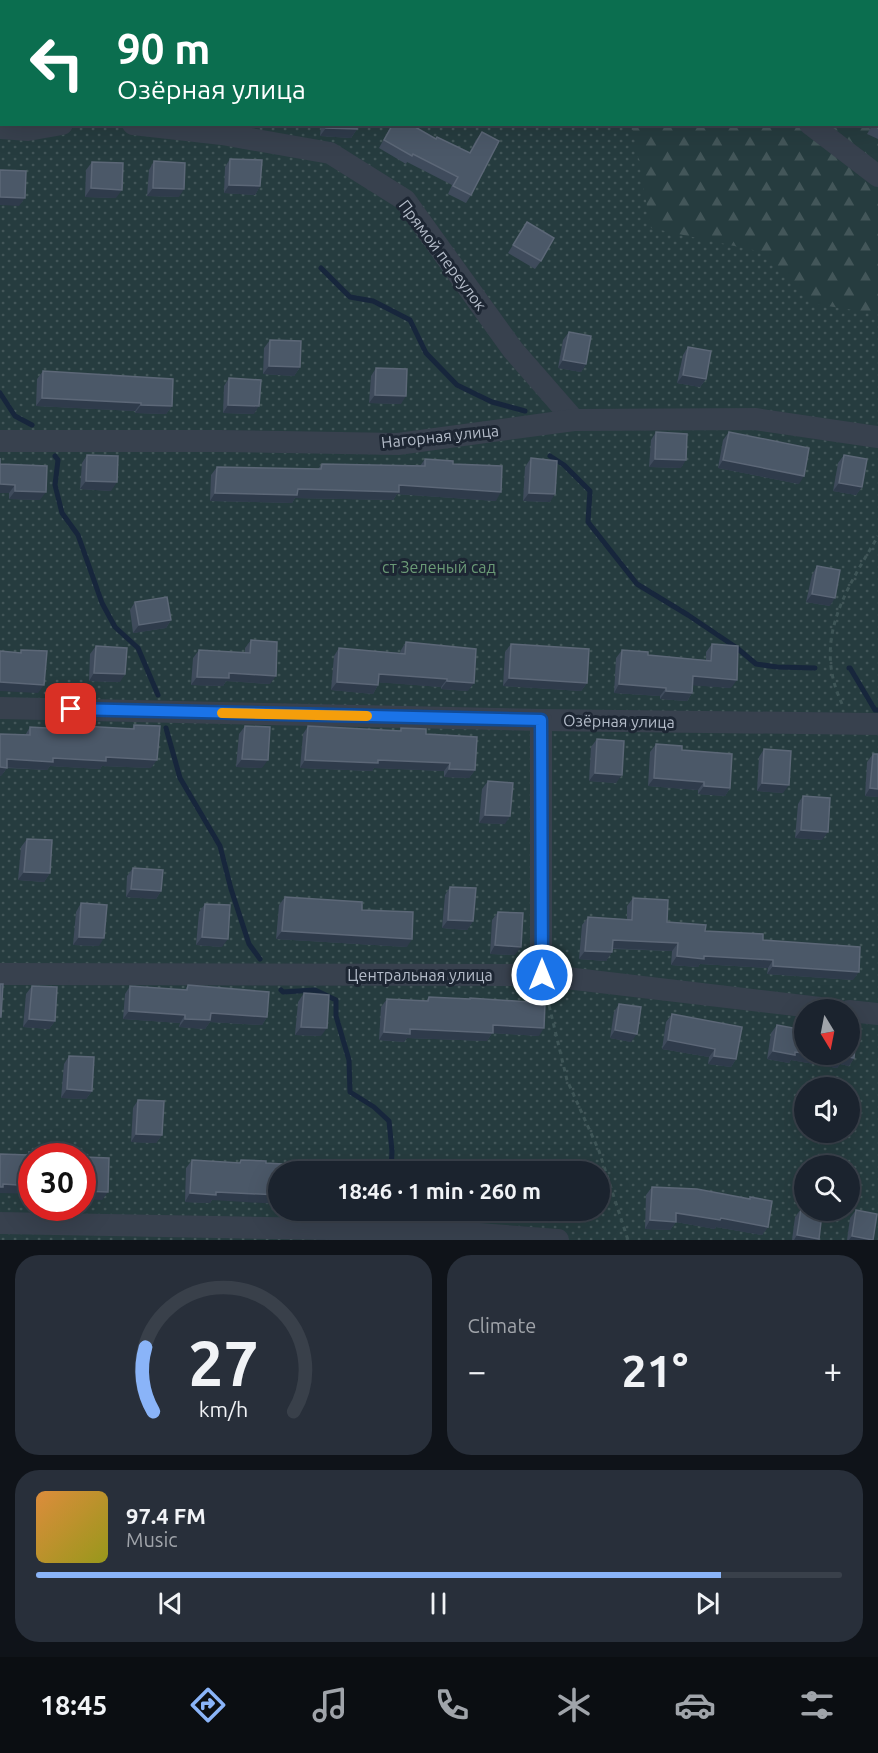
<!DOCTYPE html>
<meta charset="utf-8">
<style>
body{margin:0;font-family:Ubuntu,sans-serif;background:#282f3a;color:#f1f3f6;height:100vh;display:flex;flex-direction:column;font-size:22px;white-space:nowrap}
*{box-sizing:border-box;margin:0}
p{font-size:20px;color:#a0a4aa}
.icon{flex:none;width:33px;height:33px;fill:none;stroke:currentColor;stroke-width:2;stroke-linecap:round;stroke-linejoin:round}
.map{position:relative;height:1240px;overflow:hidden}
.details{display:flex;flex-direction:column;gap:15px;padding:15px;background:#0f1319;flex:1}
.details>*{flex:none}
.hud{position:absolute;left:0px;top:0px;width:879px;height:126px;box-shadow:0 6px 24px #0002,0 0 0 2px #39404a;background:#0b6e4f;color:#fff;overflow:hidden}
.needle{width:39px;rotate:170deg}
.controls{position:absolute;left:794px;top:999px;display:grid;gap:12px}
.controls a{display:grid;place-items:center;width:66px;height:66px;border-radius:50%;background:#1b232e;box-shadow:0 6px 24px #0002,0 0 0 2px #39404a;font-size:30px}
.speed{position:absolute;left:18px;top:1143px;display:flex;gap:12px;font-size:30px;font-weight:700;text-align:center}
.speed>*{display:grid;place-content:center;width:78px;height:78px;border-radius:50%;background:#1b232e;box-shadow:0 6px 24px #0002,0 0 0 2px #39404a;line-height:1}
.speed .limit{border:9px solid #d22;background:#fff;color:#111}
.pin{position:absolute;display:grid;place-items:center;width:51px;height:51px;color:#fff;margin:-26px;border-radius:12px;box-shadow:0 3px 9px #0006}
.me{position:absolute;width:66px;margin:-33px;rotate:0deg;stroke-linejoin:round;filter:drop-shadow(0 0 4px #0008)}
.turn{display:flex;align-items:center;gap:21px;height:126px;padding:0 18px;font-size:27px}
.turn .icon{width:78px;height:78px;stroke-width:2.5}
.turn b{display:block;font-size:42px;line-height:51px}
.big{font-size:45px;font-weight:600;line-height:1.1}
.details .tile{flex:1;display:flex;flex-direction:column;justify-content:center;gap:9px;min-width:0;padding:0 21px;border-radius:24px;background:#282f3a}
.details .dial{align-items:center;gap:0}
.dial svg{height:156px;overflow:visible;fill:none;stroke:#39404a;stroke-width:7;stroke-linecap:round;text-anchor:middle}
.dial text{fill:#f1f3f6;stroke:none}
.song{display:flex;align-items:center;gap:18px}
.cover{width:72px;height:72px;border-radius:9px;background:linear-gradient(135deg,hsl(30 70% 55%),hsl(60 70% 35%))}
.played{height:6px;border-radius:3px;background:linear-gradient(90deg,#8ab4f8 85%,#39404a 85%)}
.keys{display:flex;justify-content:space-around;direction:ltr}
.heat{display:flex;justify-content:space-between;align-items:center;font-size:33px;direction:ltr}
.details .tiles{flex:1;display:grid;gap:15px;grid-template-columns:1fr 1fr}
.tile:last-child{grid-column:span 2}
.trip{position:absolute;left:268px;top:1161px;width:342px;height:60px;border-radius:30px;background:#1b232e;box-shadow:0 6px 24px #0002,0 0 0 2px #39404a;font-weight:600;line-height:60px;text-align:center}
.dock{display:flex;height:96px;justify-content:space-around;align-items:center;background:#0b0e12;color:#a0a4aa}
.dock .icon{width:42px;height:42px}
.dock .on{color:#8ab4f8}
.dock b{font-size:27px;color:#f1f3f6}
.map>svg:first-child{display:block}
</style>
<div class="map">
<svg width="878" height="1240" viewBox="0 0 878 1240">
<defs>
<pattern id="grass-dots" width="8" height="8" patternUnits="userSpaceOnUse" patternTransform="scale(1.5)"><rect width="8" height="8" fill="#263c3f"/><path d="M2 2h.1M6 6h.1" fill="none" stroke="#435659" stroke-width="1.8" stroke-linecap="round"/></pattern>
<pattern id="forest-firs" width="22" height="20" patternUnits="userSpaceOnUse" patternTransform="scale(1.5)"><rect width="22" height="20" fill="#263c3f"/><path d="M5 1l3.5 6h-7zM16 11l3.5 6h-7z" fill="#435659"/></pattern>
</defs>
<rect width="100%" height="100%" fill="#242f3e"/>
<path fill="url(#grass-dots)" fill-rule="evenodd" d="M0 0H878V1240H0ZM2 2H878V124H2ZM804 1010H849V1054H804ZM804 1088H849V1132H804ZM32 1156H82V1208H32ZM804 1166H849V1210H804ZM279 1172H600V1210H279Z"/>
<path fill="url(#forest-firs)" d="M734 0H878V314L815 304 762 252 651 228 632 125 878 124V2L733 1Z"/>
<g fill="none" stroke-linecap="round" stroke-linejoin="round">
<g stroke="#17263c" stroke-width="5">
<path d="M863 0 867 2"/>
<path d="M321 268 350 297 373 301 410 320 426 353 457 385 492 402 525 411"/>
<path d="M0 393 15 416 32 425"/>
<path d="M55 456 58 460 55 485 62 513 78 535 102 603 115 627 138 648 158 695"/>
<path d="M550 456 564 465 590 491 588 522 637 584 688 615 737 648 756 664 777 667 815 668"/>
<path d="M849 668H850L875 710H878"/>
<path d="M166 728 180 778 220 846 231 889 249 944 260 959"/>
<path d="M281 990 283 992 315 990 336 1000V1016L349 1060 350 1092 374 1107 389 1121 392 1151 391 1172"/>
<path d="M396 1210V1214"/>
</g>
<g stroke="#3f5557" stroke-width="3" stroke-dasharray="4.5 4.5" stroke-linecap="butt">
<path d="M842 704C839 697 836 690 834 682 819 627 852 581 878 536"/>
<path d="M547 997 567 1080 599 1151 628 1240"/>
</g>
<g stroke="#38414e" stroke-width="22">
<path d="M682 0 683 2"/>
<path d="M133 124 222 134 330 153 405 200 513 350 574 420"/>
<path d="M810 124 878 176"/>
<path d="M0 128 28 130 62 124"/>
<path d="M0 441H219L398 444 574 420 755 419 878 437"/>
<path d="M0 708 541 720 878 724"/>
<path d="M541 720V975"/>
<path d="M0 974 541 975 837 1010"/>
<path d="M849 1011 878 1014"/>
<path d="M0 1223 439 1231 558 1240"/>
</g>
</g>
<g fill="#3f4b5c">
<path d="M441 0H476L475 2H443Z"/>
<path d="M878 115V139L867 134 873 124H878Z"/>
<path d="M283 124H357V129L351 138 320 136 321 126Z"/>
<path d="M392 124H410L436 139 469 153 476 140 482 132 471 195 466 203 448 194 452 185 407 162 406 164 379 148Z"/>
<path d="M230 159 260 186 255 195 224 193 225 167Z"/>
<path d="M154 161 179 197 147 196 149 170Z"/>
<path d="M92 162 116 198 85 197 86 170Z"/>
<path d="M527 222 541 261 535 269 508 253Z"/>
<path d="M569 332 586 364 581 372 558 368 563 340Z"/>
<path d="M270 340 300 367 294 376 263 374 264 348Z"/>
<path d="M688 347 706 379 700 387 677 383 683 355Z"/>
<path d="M376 368 401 404 369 403 371 376Z"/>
<path d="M43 371 172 406 166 414 135 413V411L36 406 37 379Z"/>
<path d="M229 378 254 414 223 413 224 386Z"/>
<path d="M656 432 681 468 649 467 651 440Z"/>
<path d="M729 432 799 484 718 468 723 440Z"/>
<path d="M87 455 111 491 80 489 82 463Z"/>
<path d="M844 455 862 487 856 495 833 491 838 463Z"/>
<path d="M531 458 550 502 523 501 525 467Z"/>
<path d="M425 459 453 464 496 501 397 494 393 500 295 498 292 503 210 501 211 475 217 467 318 469 322 464 420 466Z"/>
<path d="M0 464 40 500 9 499V493Z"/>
<path d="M817 566 830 606 806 602 812 575Z"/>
<path d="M135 602 171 620 166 628 133 633 130 610Z"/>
<path d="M251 640 270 684 226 681 223 686 191 685 193 658 199 650 245 653V648Z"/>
<path d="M406 642 468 691 441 689V687L378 682V685L373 694 331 690 334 656 339 648 400 653 401 650Z"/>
<path d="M511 644 587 683 581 691 503 686 505 652Z"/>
<path d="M712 644 731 688 693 685 692 693 687 701 660 699V696L614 693 616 658 622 650 648 655 706 660V652Z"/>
<path d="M96 646 120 682 89 681 90 654Z"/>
<path d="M134 725 151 768 102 766 100 769 50 766 47 770 7 768 1 776 30 727 80 729 83 726 132 729Z"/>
<path d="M245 726 262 768 236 767 239 734Z"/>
<path d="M308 726 399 731 401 728 426 734 475 770 469 778 444 777V771L374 768 372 771 300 768 303 734Z"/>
<path d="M597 739 616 783 589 781 591 747Z"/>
<path d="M656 744 730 788 725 796 698 794V790L648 786 650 752Z"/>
<path d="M764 749 783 793 757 791 759 757Z"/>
<path d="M873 754 878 797 865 796 867 762Z"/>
<path d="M488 781 505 824 479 823 482 789Z"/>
<path d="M803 796 822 840 795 838 798 804Z"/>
<path d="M27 839 50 873 44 882 18 880 21 847Z"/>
<path d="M133 868 161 891 156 899 126 897 127 876Z"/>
<path d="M450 887 473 921 467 930 442 928 445 895Z"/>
<path d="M285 897 362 910 407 947 276 939 279 905Z"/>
<path d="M633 898 667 922 705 931 763 940 853 980 767 974 768 968 700 964 698 967 671 965 672 951 612 949V952L606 961 579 959 582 925 588 917 627 919V906Z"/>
<path d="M81 903 99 946 73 945 76 912Z"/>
<path d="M205 904 222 947 196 945 199 912Z"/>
<path d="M498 912 515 955 490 954 492 920Z"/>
<path d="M188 985 267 1017 262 1025 210 1022 205 1029 179 1027 180 1023 123 1019 125 994 130 986 185 990Z"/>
<path d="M32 986 55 1021 49 1029 23 1027 26 994Z"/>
<path d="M304 993 321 1036 295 1035 298 1002Z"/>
<path d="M429 997 469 999 470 998 539 1036 492 1033 487 1041 407 1038 404 1042 379 1040 381 1007 387 999 426 1001Z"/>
<path d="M619 1004 631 1042 610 1038 614 1012Z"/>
<path d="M672 1014 736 1059 731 1067 708 1064 709 1057 662 1049 666 1022Z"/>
<path d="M777 1025 854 1058 849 1066 840 1064 837 1068 791 1060 789 1063 767 1059 771 1033Z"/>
<path d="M69 1056 92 1091 86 1099 61 1098 64 1064Z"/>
<path d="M138 1100 162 1135 156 1143 131 1142 133 1108Z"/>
<path d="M192 1160 239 1163 241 1160 266 1161 212 1200 210 1203 185 1202 186 1168Z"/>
<path d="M652 1187 749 1199 750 1197 768 1227 762 1235 716 1227 715 1229 676 1222 670 1230 645 1229 646 1195Z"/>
<path d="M801 1209 819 1239 818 1240H792L795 1217Z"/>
<path d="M557 1210H594L588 1218 557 1217Z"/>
<path d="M856 1210 873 1240H847L850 1218Z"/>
</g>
<g fill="#2f3b4b">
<path d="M283 124H322L321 126Z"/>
<path d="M326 128 357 129 351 138 320 136Z"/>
<path d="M229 185 260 186 255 195 224 193Z"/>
<path d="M91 188 122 190 116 198 85 197Z"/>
<path d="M153 188 184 189 179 197 147 196Z"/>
<path d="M0 197 25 198 19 206 0 205Z"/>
<path d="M563 360 586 364 581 372 558 368Z"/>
<path d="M269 366 300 367 294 376 263 374Z"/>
<path d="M683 375 706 379 700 387 677 383Z"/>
<path d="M375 395 406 396 401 404 369 403Z"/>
<path d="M42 398 141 403 135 411 36 406Z"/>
<path d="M141 405 172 406 166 414 135 413Z"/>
<path d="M228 405 259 406 254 414 223 413Z"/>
<path d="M655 459 686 460 681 468 649 467Z"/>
<path d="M723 460 804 476 799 484 718 468Z"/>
<path d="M86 481 117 482 111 491 80 489Z"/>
<path d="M839 483 862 487 856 495 833 491Z"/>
<path d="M0 484 15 485 9 493H0Z"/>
<path d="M399 485 501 492 496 501 397 494 393 500 295 498 292 503 210 501 215 493Z"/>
<path d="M15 491 46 492 40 500 9 499Z"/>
<path d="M529 493 555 494 550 502 523 501Z"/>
<path d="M812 594 835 598 830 606 806 602Z"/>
<path d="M171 620 166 628 133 633 139 625Z"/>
<path d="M94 673 125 674 120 682 89 681Z"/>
<path d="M229 673 276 676 270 684 226 681 223 686 191 685 197 677Z"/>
<path d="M379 674 447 679 441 687 373 682Z"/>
<path d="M693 676 737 680 731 688 688 685Z"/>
<path d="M509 678 587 683 581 691 503 686Z"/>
<path d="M447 681 474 683 468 691 441 689Z"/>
<path d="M0 682 44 685 38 693 0 691Z"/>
<path d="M337 682 378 685 373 694 331 690Z"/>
<path d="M619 684 666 688 660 696 614 693Z"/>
<path d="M666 691 692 693 687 701 660 699Z"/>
<path d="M106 757 157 760 151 768 102 766 100 769 50 766 47 770 2 767 7 759Z"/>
<path d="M242 759 268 760 262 768 236 767Z"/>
<path d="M305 760H378L450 763 444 771 374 768 372 771 300 768Z"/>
<path d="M0 767 7 768 1 776H0Z"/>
<path d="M449 769 475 770 469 778 444 777Z"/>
<path d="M595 773 622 775 616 783 589 781Z"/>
<path d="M654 778 704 782 698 790 648 786Z"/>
<path d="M762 783 789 785 783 793 757 791Z"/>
<path d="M704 786 730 788 725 796 698 794Z"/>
<path d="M870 788 878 789V797L865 796Z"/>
<path d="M485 815 510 816 505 824 479 823Z"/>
<path d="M801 830 828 832 822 840 795 838Z"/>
<path d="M24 872 50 873 44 882 18 880Z"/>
<path d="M131 889 161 891 156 899 126 897Z"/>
<path d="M448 920 473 921 467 930 442 928Z"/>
<path d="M282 931 412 939 407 947 276 939Z"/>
<path d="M79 937 104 938 99 946 73 945Z"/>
<path d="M202 937 228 939 222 947 196 945Z"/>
<path d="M613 940 678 943 672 951 607 948Z"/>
<path d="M495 945 521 947 515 955 490 954Z"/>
<path d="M585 951 612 952 606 961 579 959Z"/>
<path d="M677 956H704L773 960 768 968 700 964 698 967 671 965Z"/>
<path d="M773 966 859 972 853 980 767 974Z"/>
<path d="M129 1011 185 1015 180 1023 123 1019Z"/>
<path d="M211 1013 267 1017 262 1025 210 1022 205 1029 179 1027 185 1019Z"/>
<path d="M29 1019 55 1021 49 1029 23 1027Z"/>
<path d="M493 1025 544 1028 539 1036 492 1033 487 1041 407 1038 404 1042 379 1040 384 1032 410 1029Z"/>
<path d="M301 1027 327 1028 321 1036 295 1035Z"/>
<path d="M615 1030 637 1034 631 1042 610 1038Z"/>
<path d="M668 1040 715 1049 709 1057 662 1049Z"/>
<path d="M773 1051 795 1052 804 1053V1054L844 1056 854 1058 849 1066 840 1064 837 1068 791 1060 789 1063 767 1059Z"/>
<path d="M714 1056 736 1059 731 1067 708 1064Z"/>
<path d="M67 1089 92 1091 86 1099 61 1098Z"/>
<path d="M136 1134 162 1135 156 1143 131 1142Z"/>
<path d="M3 1184 32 1186V1194L0 1193V1187Z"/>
<path d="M82 1191 108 1192 102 1200 82 1199Z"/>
<path d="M216 1192 279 1195V1204L212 1200 210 1203 185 1202 190 1193Z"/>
<path d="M433 1210H465L463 1213 432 1212Z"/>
<path d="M507 1210H533L529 1216 504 1215Z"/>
<path d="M561 1210H594L588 1218 557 1217Z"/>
<path d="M676 1213 721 1218 768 1227 762 1235 716 1227 715 1229 676 1222 670 1230 645 1229 650 1220Z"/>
<path d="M797 1235 819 1239 818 1240H794Z"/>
<path d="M852 1236 873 1240H849Z"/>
</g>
<g fill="#4b5868" stroke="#5c6777" stroke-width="1.5">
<path d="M461 0H476L475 2H463Z"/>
<path d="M878 117V128L873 125 874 124H878Z"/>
<path d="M326 124H357V129L326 128Z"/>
<path d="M393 124H410L436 139 437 137 470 153 482 132 499 141 471 195 453 186 458 177 413 154 412 156 384 140Z"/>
<path d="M230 159 262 160 260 186 229 185Z"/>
<path d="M154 161 185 163 184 189 153 188Z"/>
<path d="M92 162 123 163 122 190 91 188Z"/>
<path d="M0 170 26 171 25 198 0 197Z"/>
<path d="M527 222 554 238 541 261 513 245Z"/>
<path d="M569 332 591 336 586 364 563 360Z"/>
<path d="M270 340 301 341 300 367 269 366Z"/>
<path d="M688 347 711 351 706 379 683 375Z"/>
<path d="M376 368 407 369 406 396 375 395Z"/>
<path d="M43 371 173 379 172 406 141 405V403L42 398Z"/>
<path d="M229 378 261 380 259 406 228 405Z"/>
<path d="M656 432 687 434 686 460 655 459Z"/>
<path d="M729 432 809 448 804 476 723 460Z"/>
<path d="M87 455 118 456 117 482 86 481Z"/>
<path d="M844 455 867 459 862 487 839 483Z"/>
<path d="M0 458V464L47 466 46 492 15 491V485L0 484Z"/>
<path d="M531 458 557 461 555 494 529 493Z"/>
<path d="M425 459 453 461V464L502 466 501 492 399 485V492L298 489 297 495 215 493 217 467 321 469 322 464 425 466Z"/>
<path d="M817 566 840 570 835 598 812 594Z"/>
<path d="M167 597 171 620 139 625 135 602Z"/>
<path d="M251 640 277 642 276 676 229 673V678L197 677 199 650 250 653Z"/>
<path d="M406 642 476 649 474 683 447 681V679L379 674 378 685 337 682 339 648 405 654Z"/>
<path d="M511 644 589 649 587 683 509 678Z"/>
<path d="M712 644 738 646 737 680 693 676 692 693 666 691V688L619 684 622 650 648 652V655L711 661Z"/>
<path d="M96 646 127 648 125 674 94 673Z"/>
<path d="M21 650 47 651 44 685 0 682V651L21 653Z"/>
<path d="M134 725 160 726 157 760 106 757V761L53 758V762L7 759V768L0 767V734L30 735V727L82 730 83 726 134 729Z"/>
<path d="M245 726 270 727 268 760 242 759Z"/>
<path d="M308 726 401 731V728L426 729V734L477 737 475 770 449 769 450 763 378 760V763L305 760Z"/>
<path d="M597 739 624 741 622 775 595 773Z"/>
<path d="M656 744 682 746V750L732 754 730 788 704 786V782L654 778Z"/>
<path d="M764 749 791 751 789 785 762 783Z"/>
<path d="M873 754H878V789L870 788Z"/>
<path d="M488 781 513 783 510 816 485 815Z"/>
<path d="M803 796 830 798 828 832 801 830Z"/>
<path d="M27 839 52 840 50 873 24 872Z"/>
<path d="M133 868 163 870 161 891 131 889Z"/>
<path d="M450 887 476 888 473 921 448 920Z"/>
<path d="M285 897 362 902V910L413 912 412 939 282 931Z"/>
<path d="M633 898 668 900 667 922 706 925 705 931 763 934V940L860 947 859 972 773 966V960L704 956V959L677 956 678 943 613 940 612 952 585 951 588 917 632 920Z"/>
<path d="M81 903 107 905 104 938 79 937Z"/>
<path d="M205 904 230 905 228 939 202 937Z"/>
<path d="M498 912 523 913 521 947 495 945Z"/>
<path d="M0 984H3L1 1017H0Z"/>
<path d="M188 985 269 992 267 1017 211 1013 210 1020 185 1019V1015L129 1011 130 986 187 990Z"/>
<path d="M32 986 57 987 55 1021 29 1019Z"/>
<path d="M304 993 329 995 327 1028 301 1027Z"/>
<path d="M429 997 470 999V998L545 1003 544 1028 493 1025V1033L410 1029V1034L384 1032 387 999 428 1001Z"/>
<path d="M619 1004 641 1007 637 1034 615 1030Z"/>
<path d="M672 1014 742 1027 736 1059 714 1056 715 1049 668 1040Z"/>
<path d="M777 1025 804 1030V1053L795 1052V1055L773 1051Z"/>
<path d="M849 1034 856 1035 854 1058 844 1056 843 1060 810 1054H849Z"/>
<path d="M69 1056 94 1057 92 1091 67 1089Z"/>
<path d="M138 1100 164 1101 162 1135 136 1134Z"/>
<path d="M29 1152 55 1153 54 1156H32V1186L3 1184V1187H0V1154L29 1155Z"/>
<path d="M84 1157 109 1158 108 1192 82 1191Z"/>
<path d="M192 1160 240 1163 241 1160 266 1161V1163L317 1166V1172H279V1195L216 1192V1195L190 1193Z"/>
<path d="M353 1166 378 1168V1172H353Z"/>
<path d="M652 1187 697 1189 750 1199V1197L772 1201 768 1227 721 1218 720 1220 676 1213V1222L650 1220Z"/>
<path d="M801 1209 804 1210 822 1213 819 1239 797 1235Z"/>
<path d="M856 1210 877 1214 873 1240 852 1236Z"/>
</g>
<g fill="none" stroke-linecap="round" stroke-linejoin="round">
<g stroke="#114b97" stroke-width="15">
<path id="route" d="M71 709 541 720 542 975"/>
</g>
<use href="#route" stroke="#1a73e8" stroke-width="10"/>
<path stroke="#f59e0b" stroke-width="10" d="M222 713 367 716"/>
</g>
<g text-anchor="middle" stroke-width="6" stroke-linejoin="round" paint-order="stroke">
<g font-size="16" fill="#b4bcc9" stroke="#1d2633">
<text transform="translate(443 255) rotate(53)" y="6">Прямой переулок</text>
<text transform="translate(440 436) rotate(-6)" y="6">Нагорная улица</text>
<text transform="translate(619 721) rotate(1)" y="6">Озёрная улица</text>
<text x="420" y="981">Центральная улица</text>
</g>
<g font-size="16" fill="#6b9a76" stroke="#1d2633">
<text x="439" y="573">ст Зеленый сад</text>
</g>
</g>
</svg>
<div class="controls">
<a><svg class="needle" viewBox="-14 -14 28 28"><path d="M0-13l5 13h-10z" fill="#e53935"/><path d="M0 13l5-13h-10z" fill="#a0a4aa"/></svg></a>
<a><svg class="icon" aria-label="sound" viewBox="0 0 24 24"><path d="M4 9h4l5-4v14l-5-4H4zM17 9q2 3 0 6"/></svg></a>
<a><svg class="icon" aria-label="search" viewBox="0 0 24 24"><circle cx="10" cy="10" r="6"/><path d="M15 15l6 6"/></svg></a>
</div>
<div class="speed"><div class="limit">30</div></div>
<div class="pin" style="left:71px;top:709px;background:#d93025"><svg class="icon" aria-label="arrive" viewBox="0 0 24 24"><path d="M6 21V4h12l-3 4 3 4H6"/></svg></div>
<svg class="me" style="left:542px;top:975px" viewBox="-20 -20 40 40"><circle r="17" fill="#1a73e8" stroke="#fff" stroke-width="3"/><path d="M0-11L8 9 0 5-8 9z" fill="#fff"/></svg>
<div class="trip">18:46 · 1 min · 260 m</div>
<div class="hud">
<div class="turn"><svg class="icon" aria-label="left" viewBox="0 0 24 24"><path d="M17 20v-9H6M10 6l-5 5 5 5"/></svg><div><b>90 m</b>Озёрная улица</div></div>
</div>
</div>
<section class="details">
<div class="tiles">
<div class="tile dial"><svg viewBox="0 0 100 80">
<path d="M14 69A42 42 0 1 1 86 69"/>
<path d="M14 69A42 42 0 0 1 10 36" stroke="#8ab4f8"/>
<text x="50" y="56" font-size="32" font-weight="700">27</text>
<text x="50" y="72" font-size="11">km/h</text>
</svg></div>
<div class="tile"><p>Climate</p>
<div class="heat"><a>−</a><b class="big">21°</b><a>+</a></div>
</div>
<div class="tile">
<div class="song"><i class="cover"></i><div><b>97.4 FM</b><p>Music</p></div></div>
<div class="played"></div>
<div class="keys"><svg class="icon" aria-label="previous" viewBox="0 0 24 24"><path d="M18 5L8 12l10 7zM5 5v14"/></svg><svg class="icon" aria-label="pause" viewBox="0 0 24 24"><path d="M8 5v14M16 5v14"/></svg><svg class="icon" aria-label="next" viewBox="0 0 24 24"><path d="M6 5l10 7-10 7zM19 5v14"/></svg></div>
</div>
</div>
</section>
<nav class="dock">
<b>18:45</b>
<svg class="icon on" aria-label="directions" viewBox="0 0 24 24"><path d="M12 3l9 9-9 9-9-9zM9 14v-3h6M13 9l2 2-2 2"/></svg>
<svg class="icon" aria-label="music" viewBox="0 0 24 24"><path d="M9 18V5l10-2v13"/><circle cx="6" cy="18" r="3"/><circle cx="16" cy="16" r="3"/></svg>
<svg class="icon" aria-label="phone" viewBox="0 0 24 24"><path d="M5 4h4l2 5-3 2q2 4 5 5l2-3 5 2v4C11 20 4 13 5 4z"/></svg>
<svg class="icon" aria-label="climate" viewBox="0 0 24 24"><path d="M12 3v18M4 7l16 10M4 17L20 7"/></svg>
<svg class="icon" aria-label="car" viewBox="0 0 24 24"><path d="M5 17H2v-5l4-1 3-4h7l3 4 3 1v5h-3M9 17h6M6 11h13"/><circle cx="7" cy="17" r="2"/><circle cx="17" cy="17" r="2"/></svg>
<svg class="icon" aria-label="filters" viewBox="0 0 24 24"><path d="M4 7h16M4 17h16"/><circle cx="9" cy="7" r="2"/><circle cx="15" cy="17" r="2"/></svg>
</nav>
